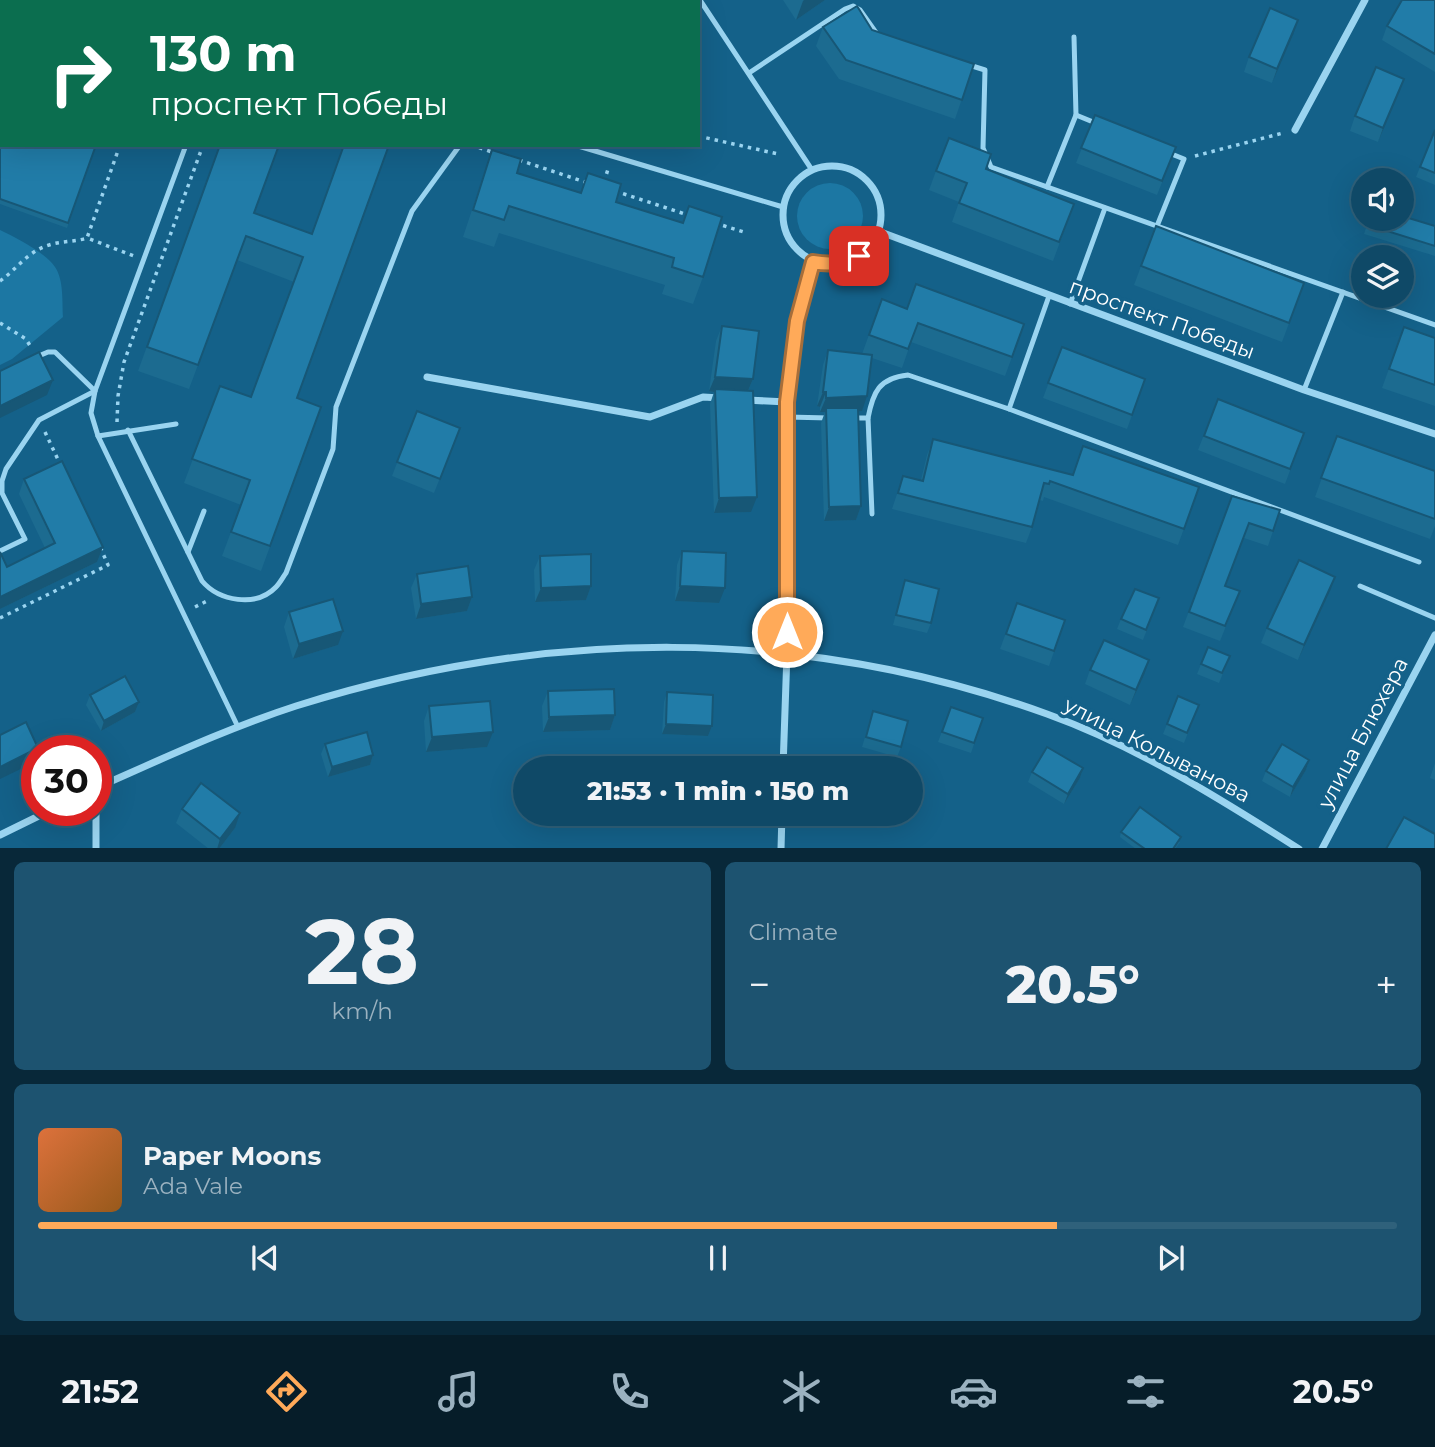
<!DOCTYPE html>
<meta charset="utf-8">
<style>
body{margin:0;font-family:Montserrat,sans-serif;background:#1d5370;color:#f1f3f6;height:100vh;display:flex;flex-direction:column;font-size:26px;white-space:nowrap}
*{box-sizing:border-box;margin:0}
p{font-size:23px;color:#9bb2c0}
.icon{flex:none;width:38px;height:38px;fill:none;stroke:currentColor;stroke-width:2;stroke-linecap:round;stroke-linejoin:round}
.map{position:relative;height:848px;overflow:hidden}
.drawer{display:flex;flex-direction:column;gap:14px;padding:14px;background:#082839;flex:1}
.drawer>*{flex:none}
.guide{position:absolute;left:0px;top:0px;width:700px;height:147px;box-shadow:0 7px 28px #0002,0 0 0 2px #2f617b;background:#0b6e4f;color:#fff;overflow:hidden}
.tools{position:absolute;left:1351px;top:168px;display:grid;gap:14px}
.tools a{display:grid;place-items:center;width:63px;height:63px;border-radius:50%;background:#0f4967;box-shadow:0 7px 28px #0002,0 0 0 2px #2f617b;font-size:35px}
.speed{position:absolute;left:21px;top:735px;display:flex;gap:14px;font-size:35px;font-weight:700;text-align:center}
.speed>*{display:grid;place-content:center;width:91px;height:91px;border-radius:50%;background:#0f4967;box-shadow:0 7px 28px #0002,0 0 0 2px #2f617b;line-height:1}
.speed .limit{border:10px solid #d22;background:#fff;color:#111}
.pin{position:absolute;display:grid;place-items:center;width:60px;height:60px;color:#fff;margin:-30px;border-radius:14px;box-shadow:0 4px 10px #0006}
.me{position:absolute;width:77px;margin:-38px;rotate:0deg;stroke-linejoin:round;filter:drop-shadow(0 0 5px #0008)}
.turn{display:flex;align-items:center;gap:24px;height:147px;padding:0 35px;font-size:32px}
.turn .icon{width:91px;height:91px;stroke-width:2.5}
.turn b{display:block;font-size:49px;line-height:60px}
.big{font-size:52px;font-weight:800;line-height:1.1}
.drawer .card{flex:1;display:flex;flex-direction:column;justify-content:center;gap:10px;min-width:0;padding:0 24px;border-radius:10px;background:#1d5370}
.drawer .dial{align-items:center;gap:0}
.dial b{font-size:91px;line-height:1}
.song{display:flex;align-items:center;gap:21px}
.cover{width:84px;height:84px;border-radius:10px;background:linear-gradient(135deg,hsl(20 70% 55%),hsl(30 70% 35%))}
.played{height:7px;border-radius:4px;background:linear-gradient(90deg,#ffaa59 75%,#2f617b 75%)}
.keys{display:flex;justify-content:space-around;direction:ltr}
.heat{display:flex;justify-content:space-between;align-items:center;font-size:38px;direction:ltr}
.drawer .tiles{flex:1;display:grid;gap:14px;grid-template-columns:1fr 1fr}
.card:last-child{grid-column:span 2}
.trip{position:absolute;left:513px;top:756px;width:410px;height:70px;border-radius:35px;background:#0f4967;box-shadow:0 7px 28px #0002,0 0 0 2px #2f617b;font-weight:800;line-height:70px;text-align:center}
.dock{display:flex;height:112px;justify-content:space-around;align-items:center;background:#061d29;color:#9bb2c0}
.dock .icon{width:49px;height:49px}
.dock .active{color:#ffaa59}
.dock b{font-size:32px;color:#f1f3f6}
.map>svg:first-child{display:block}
</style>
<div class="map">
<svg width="1435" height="849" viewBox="0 0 1435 849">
<rect width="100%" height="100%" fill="#146189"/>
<g fill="#1c77a3">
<circle cx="830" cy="216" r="33"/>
<path d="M0 230C15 237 46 253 55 267 64 280 62 302 63 317L12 359 0 365Z"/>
</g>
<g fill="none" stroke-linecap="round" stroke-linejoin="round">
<g stroke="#9ad4f0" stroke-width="3.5" stroke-dasharray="3.5 5" stroke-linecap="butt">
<path d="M62 0 63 2"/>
<path d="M556 0 557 2"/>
<path d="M257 2 258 0"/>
<path d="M0 21H2"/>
<path d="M698 136 778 154"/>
<path d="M120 145 87 238 134 256"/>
<path d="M471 145 495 153"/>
<path d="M1195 156 1283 133"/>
<path d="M519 160 588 183"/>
<path d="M604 182 609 166"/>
<path d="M615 191 688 215"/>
<path d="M715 223 747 233"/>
<path d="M0 281C17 269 28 251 49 245 61 241 75 242 87 238"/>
<path d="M0 323 26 339 32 349"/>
<path d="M117 422 118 396 124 362 203 145"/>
<path d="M45 432 61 466"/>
<path d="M195 607 209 600"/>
<path d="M0 618 108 565 101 549"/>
</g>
<g stroke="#9ad4f0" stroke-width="5">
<path d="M700 0 812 170"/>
<path d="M162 2 166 0"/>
<path d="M242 2 243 0"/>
<path d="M413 2 414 0"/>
<path d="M521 2V0"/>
<path d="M636 2 638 0"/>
<path d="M1074 37 1076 115"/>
<path d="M969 65 985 70 983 148 991 167 1435 325"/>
<path d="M0 69H2"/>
<path d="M749 73 845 9 853 6 860 10 877 34"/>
<path d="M186 145 95 391 91 413 98 436 238 727"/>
<path d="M575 145 783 207"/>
<path d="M1047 187 1076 115 1098 124"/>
<path d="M1157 226 1184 159 1169 153"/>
<path d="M1070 304 1105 208"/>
<path d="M1304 390 1343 292"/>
<path d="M1009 409 1049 296"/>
<path d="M787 417 829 418"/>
<path d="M853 418H868C873 392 879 378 908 375L1009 409 1419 562"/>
<path d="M868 418 872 514"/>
<path d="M128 430 202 581C219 601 256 608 276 587 280 583 283 577 286 573L333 449 336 407 412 211 460 145"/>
<path d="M98 436 176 424"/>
<path d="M0 551 25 539 2 493V481L6 469 39 420 95 391 55 352H48L34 358"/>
<path d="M188 552 204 511"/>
<path d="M1360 586 1435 618"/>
</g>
<g stroke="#9ad4f0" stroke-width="7">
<path d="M1295 130 1365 0"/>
<circle cx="832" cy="215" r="49"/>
<path d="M878 231 1304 390 1435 434"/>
<path d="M427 377 650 417 703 397 720 398"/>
<path d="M746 400 787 402"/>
<path d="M783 768 787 653V402L797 321 813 262"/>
<path d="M96 788C162 759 228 728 296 706 544 628 801 625 1047 714 1136 746 1219 798 1299 849"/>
<path d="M96 810V849"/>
<path d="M0 835 51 810"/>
<path d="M781 849 782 814"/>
<path d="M1322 849 1435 635"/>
</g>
</g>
<g fill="#1c6b90">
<path d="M449 0H501L500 2H454Z"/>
<path d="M783 0H825L796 20Z"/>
<path d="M1435 0V72L1382 40 1387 26Z"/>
<path d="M823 27 872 30 974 64 955 119 839 79 816 46Z"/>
<path d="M1293 35 1272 83 1244 72 1249 57Z"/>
<path d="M1399 93 1378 142 1350 131 1355 116Z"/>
<path d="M0 95 96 145 67 228 0 204Z"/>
<path d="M1095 115 1170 162 1157 195 1076 163Z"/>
<path d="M1435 130V185L1416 177Z"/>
<path d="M220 145 254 213 312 234 297 398 321 407 261 571 222 556 241 505 184 483 220 386 251 397 294 282 237 260 189 389 138 371Z"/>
<path d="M492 150 517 173 581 193 588 173 616 202 682 223 689 206 703 277 693 304 662 294 665 285 499 233 494 247 463 237Z"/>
<path d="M986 170 1074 204 1053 261 952 222 959 202 929 190 936 171Z"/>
<path d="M1369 219H1402L1435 226V256L1364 234Z"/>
<path d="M1156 226 1304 283 1282 342 1134 285Z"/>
<path d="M882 299 907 309 1024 324 1005 376 911 342 902 368 872 358 862 411H858L861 506 856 520 824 521 821 423 825 412H820V407L817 406 823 365 828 350 862 354Z"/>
<path d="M722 326 753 379 748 391 751 512 714 513 710 404 714 392 709 391 716 341Z"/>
<path d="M1404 327 1435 338V406L1382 388Z"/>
<path d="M1062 347 1145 379 1127 429 1043 398Z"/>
<path d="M1218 399 1304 433 1285 484 1198 450Z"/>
<path d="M417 411 460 428 434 493 392 476Z"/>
<path d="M1337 436 1435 471V526L1430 539 1315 497Z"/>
<path d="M933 439 1073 475 1199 487 1178 545 1044 497 1043 501 1039 500 1032 527 1026 543 892 509 903 476 921 480 927 455Z"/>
<path d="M24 479 103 547 97 562 0 609V552L7 567 45 548 19 494Z"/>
<path d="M1232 496 1273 531 1268 546 1244 538 1225 586 1234 606 1220 641 1183 627Z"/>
<path d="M682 551 719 603 675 601 677 565Z"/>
<path d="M540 556 591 586 586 600 535 602 534 570Z"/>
<path d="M417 574 472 597 467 611 416 619 411 588Z"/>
<path d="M905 580 931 623 927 633 893 625Z"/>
<path d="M1330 591 1298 660 1261 643 1267 628Z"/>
<path d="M1159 598 1143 640 1117 629 1121 619Z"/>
<path d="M1017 603 1065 620 1049 666 1000 649Z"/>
<path d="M289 612 338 645 293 659 284 627Z"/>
<path d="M1208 647 1230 656 1219 683 1197 674Z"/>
<path d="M1090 670 1144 675 1130 705 1085 684Z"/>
<path d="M548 691 615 715 610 730 543 732 542 706Z"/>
<path d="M667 692 712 726 708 736 662 734 664 702Z"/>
<path d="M90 695 139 702 135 712 101 731 86 705Z"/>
<path d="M1199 705 1184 743 1163 734 1167 724Z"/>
<path d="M429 706 487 747 426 752 424 721Z"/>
<path d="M951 707 983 718 971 753 938 742Z"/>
<path d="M873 711 901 747 897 757 862 747Z"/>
<path d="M325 744 373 755 370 765 328 777 321 754Z"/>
<path d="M1309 760 1306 770 1290 797 1262 781 1266 771Z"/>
<path d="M1435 763V780L1430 778Z"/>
<path d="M1083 768 1080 778 1064 804 1028 782 1032 772Z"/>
<path d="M182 809 235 828 219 849H209L176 823Z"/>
<path d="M875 814H901L898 824 874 820Z"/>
<path d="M1121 832 1180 842 1175 849H1136L1120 837Z"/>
</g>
<g fill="#175776">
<path d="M804 0H825L796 20 803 1Z"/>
<path d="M1298 20 1293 35 1272 83 1277 69Z"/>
<path d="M1404 79 1399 93 1378 142 1383 128Z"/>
<path d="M715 377 753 379 747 393 715 389 714 392 709 391Z"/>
<path d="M53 380 47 395 0 418V406Z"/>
<path d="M823 392H826L820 407 817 406Z"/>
<path d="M867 396 862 411 826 412V408L825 412H820L826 398Z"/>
<path d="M757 497 751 512 714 513 719 498Z"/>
<path d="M861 506 856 520 824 521 829 507Z"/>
<path d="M103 547 97 562 0 609V597Z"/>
<path d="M1335 577 1330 591 1298 660 1304 645Z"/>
<path d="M591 586 586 600 535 602 541 588Z"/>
<path d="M680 586 725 588 719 603 675 601Z"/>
<path d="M472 597 467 611 416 619 421 604Z"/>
<path d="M343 631 338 645 293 659 299 644Z"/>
<path d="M1149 660 1144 675 1130 705 1136 690Z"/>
<path d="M139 702 135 712 101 731 104 721Z"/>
<path d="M615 715 610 730 543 732 549 717Z"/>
<path d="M666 724 712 726 708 736 662 734Z"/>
<path d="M493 732 487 747 426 752 432 737Z"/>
<path d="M38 748 33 763 0 779V767Z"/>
<path d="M373 755 370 765 328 777 332 767Z"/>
<path d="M1309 760 1306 770 1290 797 1293 787Z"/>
<path d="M1083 768 1080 778 1064 804 1068 794Z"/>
<path d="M240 813 235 828 219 849H217L220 839Z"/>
</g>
<g fill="#217ca8" stroke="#175776" stroke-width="2">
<path d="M462 0H500V2H461Z"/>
<path d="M1402 0H1435V54L1387 26Z"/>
<path d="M857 6 872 30 974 64 962 100 846 60 823 27Z"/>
<path d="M1270 8 1298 20 1277 69 1249 57Z"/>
<path d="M1376 67 1404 79 1383 128 1355 116Z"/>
<path d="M0 95H2V145H96L68 223 0 199Z"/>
<path d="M1095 115 1176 147 1162 181 1081 148Z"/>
<path d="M1435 130V173L1420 167Z"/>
<path d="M949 138 991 154 986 169 1074 204 1059 242 959 203 967 183 936 171Z"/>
<path d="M220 145H279L254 213 312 234 344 145H389L297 398 321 407 270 546 231 532 250 480 192 459 220 386 251 397 303 257 246 236 198 365 147 347Z"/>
<path d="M492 150 521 159 517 173 581 193 588 173 621 184 616 202 683 223 689 206 722 217 703 277 672 267 674 258 509 206 504 220 473 210Z"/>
<path d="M1402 216 1435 226V246L1368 225 1369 219H1402Z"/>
<path d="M1156 226 1304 283 1289 323 1141 266Z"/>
<path d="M916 284 1024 324 1012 357 918 323 908 349 869 335 882 299 907 309Z"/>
<path d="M722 326 759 331 753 379 715 377Z"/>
<path d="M1404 327 1435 338V385L1389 369Z"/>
<path d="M1062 347 1145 379 1132 415 1048 383Z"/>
<path d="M828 350 872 355 867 396 826 398V392H823Z"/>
<path d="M39 352 53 380 0 406V371Z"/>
<path d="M715 389 753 391 757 497 719 498Z"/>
<path d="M1218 399 1304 433 1290 469 1204 436Z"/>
<path d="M826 408H858L861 506 829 507Z"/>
<path d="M417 411 460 428 440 479 397 462Z"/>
<path d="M1337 436 1435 471V519L1321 478Z"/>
<path d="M933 439 1073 475 1083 446 1199 487 1184 529 1050 481 1049 484 1044 483 1032 527 898 493 903 476 923 481Z"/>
<path d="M62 461 103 547 0 597V552L7 567 55 543 24 479Z"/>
<path d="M1232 496 1280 510 1273 531 1249 523 1225 586 1240 591 1225 626 1189 612Z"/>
<path d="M682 551 726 553 725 588 680 586Z"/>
<path d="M591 554V586L541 588 540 556Z"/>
<path d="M1299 560 1335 577 1304 645 1267 628Z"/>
<path d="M468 566 472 597 421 604 417 574Z"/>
<path d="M905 580 939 589 931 623 896 615Z"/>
<path d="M1135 589 1159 598 1146 630 1121 619Z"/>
<path d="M333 599 343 631 299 644 289 612Z"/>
<path d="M1017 603 1065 620 1054 651 1006 634Z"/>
<path d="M1104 640 1149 660 1136 690 1090 670Z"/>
<path d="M1208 647 1230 656 1222 673 1201 664Z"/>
<path d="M125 676 139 702 104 721 90 695Z"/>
<path d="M614 689 615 715 549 717 548 691Z"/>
<path d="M667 692 713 695 712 726 666 724Z"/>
<path d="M1178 696 1199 705 1187 733 1167 724Z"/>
<path d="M490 701 493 732 432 737 429 706Z"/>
<path d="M951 707 983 718 974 743 942 732Z"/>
<path d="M873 711 908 721 901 747 866 737Z"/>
<path d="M26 722 38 748 0 767V735Z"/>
<path d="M367 732 373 755 332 767 325 744Z"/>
<path d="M1282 744 1309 760 1293 787 1266 771Z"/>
<path d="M1047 747 1083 768 1068 794 1032 772Z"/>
<path d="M201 783 240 813 220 839 182 809Z"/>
<path d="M1140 807 1181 837 1173 849H1145L1121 832Z"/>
<path d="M1404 817 1435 834V849H1386Z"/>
</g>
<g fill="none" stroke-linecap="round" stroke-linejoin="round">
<g stroke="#a66e3a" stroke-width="18">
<path id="route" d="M787 632V402L797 321 813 262C830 265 842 264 859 256"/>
</g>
<use href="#route" stroke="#ffaa59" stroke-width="12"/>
</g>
<g text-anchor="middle" stroke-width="7" stroke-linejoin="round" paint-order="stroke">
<g font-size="21" fill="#fff" stroke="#146189">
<text transform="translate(1162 319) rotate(20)" y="7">проспект Победы</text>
<text transform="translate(1363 733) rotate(-62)" y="7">улица Блюхера</text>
<text transform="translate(1157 750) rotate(27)" y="7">улица Колыванова</text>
</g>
</g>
</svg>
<div class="tools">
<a><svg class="icon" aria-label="sound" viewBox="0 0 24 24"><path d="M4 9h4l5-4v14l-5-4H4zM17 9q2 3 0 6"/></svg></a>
<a><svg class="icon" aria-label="layers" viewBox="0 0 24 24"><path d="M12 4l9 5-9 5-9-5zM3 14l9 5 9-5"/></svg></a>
</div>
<div class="speed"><div class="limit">30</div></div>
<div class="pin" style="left:859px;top:256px;background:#d93025"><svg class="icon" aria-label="arrive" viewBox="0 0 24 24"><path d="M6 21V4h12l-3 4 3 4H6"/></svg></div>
<svg class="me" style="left:787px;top:632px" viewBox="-20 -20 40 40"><circle r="17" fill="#ffaa59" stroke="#fff" stroke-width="3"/><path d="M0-11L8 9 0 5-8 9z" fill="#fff"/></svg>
<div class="trip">21:53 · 1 min · 150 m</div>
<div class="guide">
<div class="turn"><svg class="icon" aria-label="right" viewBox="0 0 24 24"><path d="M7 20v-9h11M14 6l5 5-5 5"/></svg><div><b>130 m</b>проспект Победы</div></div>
</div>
</div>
<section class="drawer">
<div class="tiles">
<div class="card dial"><b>28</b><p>km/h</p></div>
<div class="card"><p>Climate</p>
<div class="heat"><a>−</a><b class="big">20.5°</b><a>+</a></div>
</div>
<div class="card">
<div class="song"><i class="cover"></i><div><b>Paper Moons</b><p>Ada Vale</p></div></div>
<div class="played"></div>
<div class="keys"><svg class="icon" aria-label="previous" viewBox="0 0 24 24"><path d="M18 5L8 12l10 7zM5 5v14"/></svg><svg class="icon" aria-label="pause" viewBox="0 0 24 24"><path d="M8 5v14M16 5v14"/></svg><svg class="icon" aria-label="next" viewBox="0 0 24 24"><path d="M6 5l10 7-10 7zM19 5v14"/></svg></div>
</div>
</div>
</section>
<nav class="dock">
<b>21:52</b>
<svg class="icon active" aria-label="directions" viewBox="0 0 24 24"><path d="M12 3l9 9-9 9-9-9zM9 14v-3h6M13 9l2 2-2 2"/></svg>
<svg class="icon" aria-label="music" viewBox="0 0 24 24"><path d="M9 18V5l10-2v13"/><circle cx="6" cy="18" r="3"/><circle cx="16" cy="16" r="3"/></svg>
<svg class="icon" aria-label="phone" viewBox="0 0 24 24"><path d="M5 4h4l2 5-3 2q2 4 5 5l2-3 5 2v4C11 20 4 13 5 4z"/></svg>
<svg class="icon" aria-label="climate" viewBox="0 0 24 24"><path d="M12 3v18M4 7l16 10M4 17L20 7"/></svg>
<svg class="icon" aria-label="car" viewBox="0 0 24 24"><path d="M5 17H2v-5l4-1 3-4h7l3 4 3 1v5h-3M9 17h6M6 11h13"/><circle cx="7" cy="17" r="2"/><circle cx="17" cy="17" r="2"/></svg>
<svg class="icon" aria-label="filters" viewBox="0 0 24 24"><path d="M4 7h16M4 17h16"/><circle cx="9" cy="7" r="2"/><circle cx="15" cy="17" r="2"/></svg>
<b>20.5°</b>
</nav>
